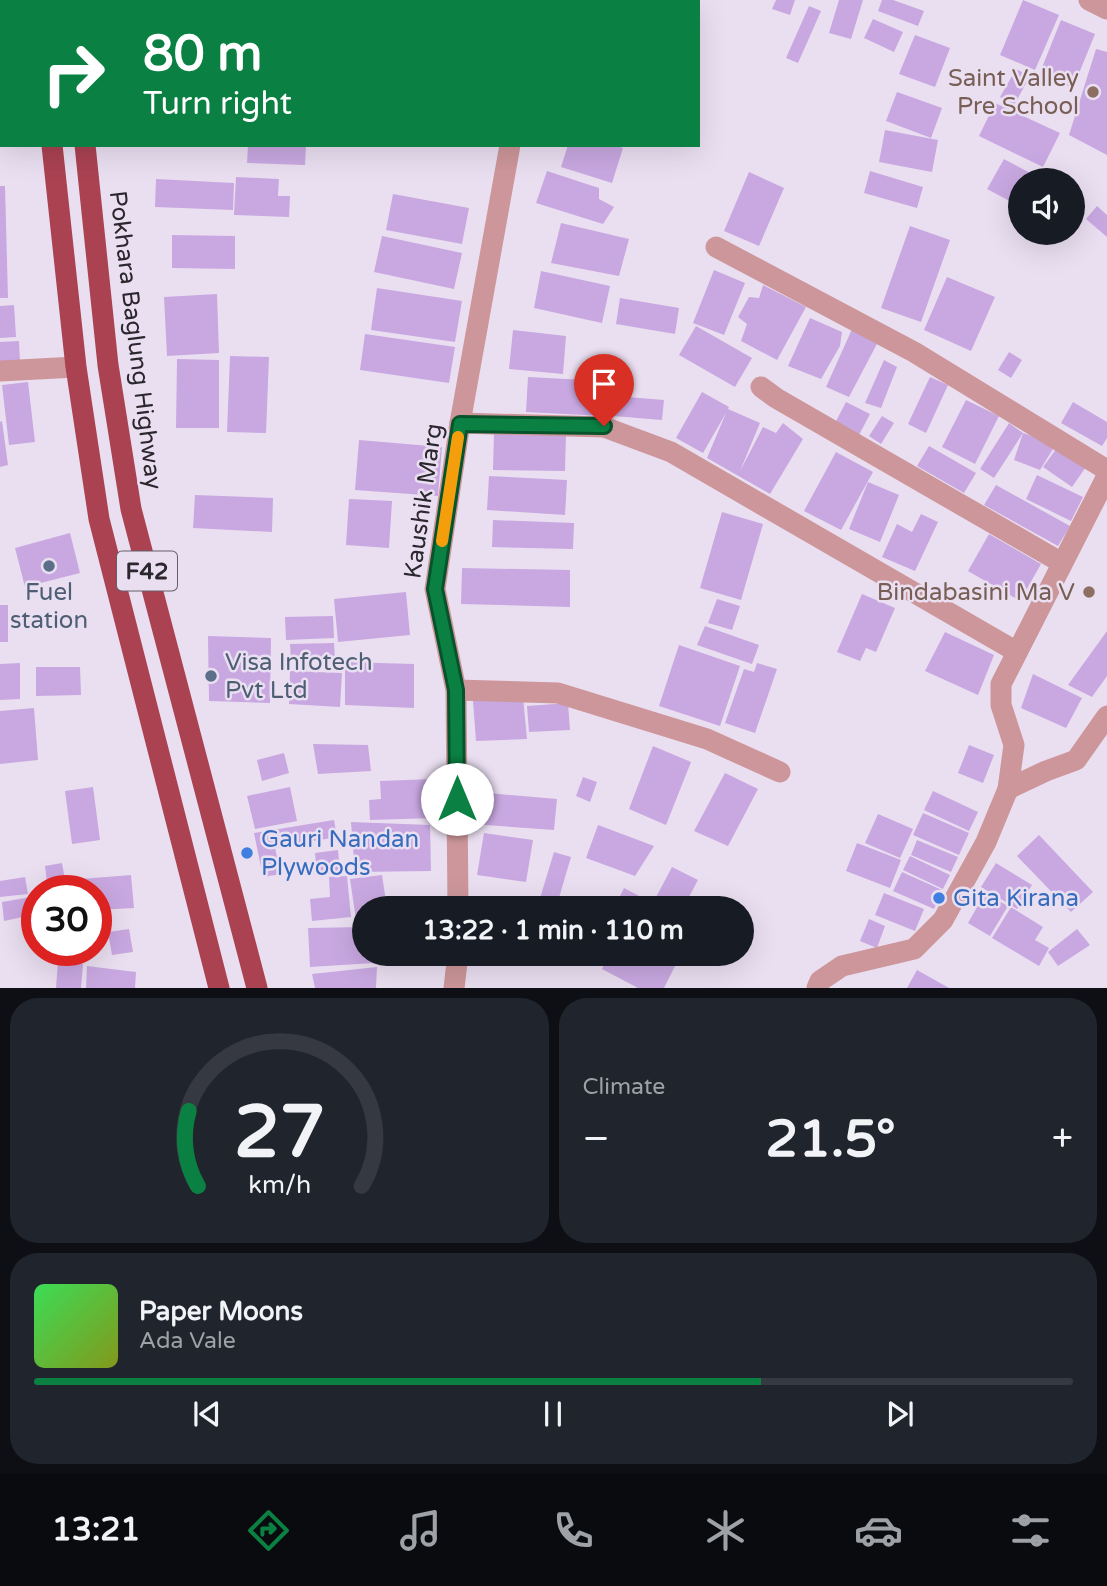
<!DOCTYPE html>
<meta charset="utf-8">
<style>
body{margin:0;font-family:"Varela Round",sans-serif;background:#20242c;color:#f1f3f6;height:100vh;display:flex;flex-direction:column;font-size:26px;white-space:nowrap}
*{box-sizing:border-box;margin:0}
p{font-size:23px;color:#9ea1a6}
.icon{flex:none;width:38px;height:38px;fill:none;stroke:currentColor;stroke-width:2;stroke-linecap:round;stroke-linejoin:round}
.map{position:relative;height:988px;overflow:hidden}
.details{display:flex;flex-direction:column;gap:10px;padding:10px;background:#0d0f14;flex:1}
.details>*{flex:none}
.top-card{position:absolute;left:0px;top:0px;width:700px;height:147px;box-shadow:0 7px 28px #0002;background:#0b8043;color:#fff;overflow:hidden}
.fabs{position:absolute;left:1008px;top:168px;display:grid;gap:14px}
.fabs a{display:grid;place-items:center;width:77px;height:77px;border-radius:50%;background:#171b24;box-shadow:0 7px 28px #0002;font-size:35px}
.speed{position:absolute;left:21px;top:875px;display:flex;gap:14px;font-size:35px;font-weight:700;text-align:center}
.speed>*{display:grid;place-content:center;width:91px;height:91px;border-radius:50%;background:#171b24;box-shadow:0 7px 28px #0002;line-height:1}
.speed .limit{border:10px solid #d22;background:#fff;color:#111}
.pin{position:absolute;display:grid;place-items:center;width:60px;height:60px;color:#fff;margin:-72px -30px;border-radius:50% 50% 50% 0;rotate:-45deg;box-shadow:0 0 7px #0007}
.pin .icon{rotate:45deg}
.me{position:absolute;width:77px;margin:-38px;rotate:0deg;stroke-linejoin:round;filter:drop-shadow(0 0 5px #0008)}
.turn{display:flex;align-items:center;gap:24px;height:147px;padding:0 28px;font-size:32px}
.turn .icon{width:91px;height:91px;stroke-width:2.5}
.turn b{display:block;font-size:49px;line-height:60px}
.big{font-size:52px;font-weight:700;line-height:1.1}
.details .card{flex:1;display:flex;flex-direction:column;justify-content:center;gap:10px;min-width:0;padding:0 24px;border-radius:28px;background:#20242c}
.details .dial{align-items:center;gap:0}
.dial svg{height:182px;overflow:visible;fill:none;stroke:#363941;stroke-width:7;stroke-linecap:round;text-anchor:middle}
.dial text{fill:#f1f3f6;stroke:none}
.song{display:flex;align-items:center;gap:21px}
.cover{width:84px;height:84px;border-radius:10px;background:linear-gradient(135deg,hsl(130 70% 55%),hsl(70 70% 35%))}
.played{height:7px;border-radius:4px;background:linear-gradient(90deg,#0b8043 70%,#363941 70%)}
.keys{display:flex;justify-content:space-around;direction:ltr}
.heat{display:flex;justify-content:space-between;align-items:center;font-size:38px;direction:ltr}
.details .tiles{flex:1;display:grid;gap:10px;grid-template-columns:1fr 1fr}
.card:last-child{grid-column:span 2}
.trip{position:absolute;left:352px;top:896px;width:402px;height:70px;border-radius:35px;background:#171b24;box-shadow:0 7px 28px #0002;font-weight:700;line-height:70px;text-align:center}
.dock{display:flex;height:112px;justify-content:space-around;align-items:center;background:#090b0e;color:#9ea1a6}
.dock .icon{width:49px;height:49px}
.dock .on{color:#0b8043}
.dock b{font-size:32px;color:#f1f3f6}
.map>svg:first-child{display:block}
</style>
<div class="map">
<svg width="1107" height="988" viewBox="0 0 1107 988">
<rect width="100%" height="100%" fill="#eadff1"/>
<g fill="#c9a8e1">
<path d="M776 0H795L790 15 772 9Z"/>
<path d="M839 0H863L851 39 829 33Z"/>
<path d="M882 0H893L924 11 918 26 878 11Z"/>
<path d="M1023 0 1059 15 1035 70 1000 55Z"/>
<path d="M809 6 821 11 798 63 786 58Z"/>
<path d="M873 19 903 32 894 52 864 38Z"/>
<path d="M1061 20 1095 34 1073 88 1039 75Z"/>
<path d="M915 35 950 48 935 87 899 74Z"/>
<path d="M1096 49 1107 52V155L1069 135Z"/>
<path d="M1016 69 1030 76 1014 105 1000 97Z"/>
<path d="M897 92 942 108 931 138 886 121Z"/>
<path d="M995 103 1060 133 1043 167 979 136Z"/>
<path d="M885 130 938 140 932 172 879 162Z"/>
<path d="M248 145H306L305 165 247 163Z"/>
<path d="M568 145H615L623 148 612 183 561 167Z"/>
<path d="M1004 159 1036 176 1034 180H1020L1019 206 987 189Z"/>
<path d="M547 171 599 188V199L614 207 603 224 536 203Z"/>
<path d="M870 171 923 187 917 208 864 193Z"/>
<path d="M749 172 784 188 759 246 724 231Z"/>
<path d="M236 177 279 179 278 196H290L289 217 234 215Z"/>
<path d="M156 179 234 183 233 210 155 207Z"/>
<path d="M0 186H5L8 298H0Z"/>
<path d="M393 194 469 208 462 244 386 230Z"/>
<path d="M1097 206 1107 215V237L1086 219Z"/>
<path d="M561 223 629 239 619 276 551 263Z"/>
<path d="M910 226 950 240 921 322 881 308Z"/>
<path d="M172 235 235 236V269L172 268Z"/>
<path d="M382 236 462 253 454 289 374 272Z"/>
<path d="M714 270 745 283 724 335 693 323Z"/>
<path d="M541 271 610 286 602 323 534 308Z"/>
<path d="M947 277 995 297 971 351 924 330Z"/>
<path d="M763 285 806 307 777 360 741 341 747 324 738 317 749 297 759 298Z"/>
<path d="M377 288 462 301 455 342 371 330Z"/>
<path d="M217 294 219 353 167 356 164 297Z"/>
<path d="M620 298 679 308 675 334 616 324Z"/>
<path d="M14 305 16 337 0 338V306Z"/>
<path d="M810 318 842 332 840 346 821 379 788 366Z"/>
<path d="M696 326 752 358 735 387 679 355Z"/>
<path d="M853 327 879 340 849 397 826 387Z"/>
<path d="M513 330 566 336 563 374 509 369Z"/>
<path d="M365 334 455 347 449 383 360 370Z"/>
<path d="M19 341 20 362 0 363V342Z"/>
<path d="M1009 352 1022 360 1011 378 998 370Z"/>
<path d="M230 356 269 357 266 433 227 432Z"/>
<path d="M177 359 219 360V428H176Z"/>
<path d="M884 360 897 367 881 408 865 403Z"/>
<path d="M528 377 605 381 603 416 526 412Z"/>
<path d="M930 377 948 385 926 433 908 424Z"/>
<path d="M28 382 35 442 9 445 2 385Z"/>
<path d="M702 392 729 407 728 409 760 423 740 471 763 427 776 433 783 423 803 439 770 494 707 458 726 413 703 453 676 438Z"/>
<path d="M615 396 664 400 662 420 613 416Z"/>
<path d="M966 400 999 416 975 464 942 447Z"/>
<path d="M846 402 870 414 858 437 834 425Z"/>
<path d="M1073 402 1107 422V438L1102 446 1061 423Z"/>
<path d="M882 416 894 423 881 444 869 436Z"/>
<path d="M2 421 8 465 0 467V422Z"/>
<path d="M1009 423 1023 433 1056 444 1040 470 1014 460 1023 433 994 478 980 469Z"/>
<path d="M494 432 566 434 565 471 493 470Z"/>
<path d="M359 440 442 447 438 496 355 490Z"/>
<path d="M1059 445 1088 464 1072 487 1043 467Z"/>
<path d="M929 446 976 473 964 493 917 466Z"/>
<path d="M836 452 873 472 841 530 804 511Z"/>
<path d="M1037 475 1083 497 1071 521 1026 499Z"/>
<path d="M489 476 567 480 565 515 487 510Z"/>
<path d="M868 482 899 495 880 542 849 529Z"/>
<path d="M996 485 1070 526 1058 546 984 505Z"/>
<path d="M195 495 273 498 272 532 193 528Z"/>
<path d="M349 499 392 501 389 548 346 545Z"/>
<path d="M722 512 763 524 741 600 700 588Z"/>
<path d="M921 514 938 522 915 571 882 557 897 524 912 532Z"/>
<path d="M493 520 574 523 573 549 492 547Z"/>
<path d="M70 533 80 573 25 587 15 548Z"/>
<path d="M989 534 1041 564 1020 601 968 571Z"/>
<path d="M462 568 570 570V607L461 604Z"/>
<path d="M406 592 410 635 338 642 334 599Z"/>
<path d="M862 594 895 608 876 652 866 648 860 661 837 652Z"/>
<path d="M717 599 740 606 732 630 708 623Z"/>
<rect x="0" y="605" width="8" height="37"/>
<path d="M333 616 334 638 286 640 285 617Z"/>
<path d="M705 626 759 645 752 664 697 645Z"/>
<path d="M1107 631V676L1092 697 1068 685Z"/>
<path d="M945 632 994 655 978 695 925 671Z"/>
<path d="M208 636 271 638 270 703 209 701Z"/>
<path d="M334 643 335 660 291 661 290 644Z"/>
<path d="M679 645 740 666 720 726 659 706Z"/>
<path d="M345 662 414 664V708L345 705Z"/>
<path d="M20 663V699L0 700V664Z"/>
<path d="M757 663 777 669 755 733 725 723 744 669 754 672Z"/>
<path d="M36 667H80L81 695 36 696Z"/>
<path d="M290 671 342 673 340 707 289 704Z"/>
<path d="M1033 674 1082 698 1066 728 1021 708Z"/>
<path d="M523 697 527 739 476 741 473 701Z"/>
<path d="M568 703 570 730 529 732 527 706Z"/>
<path d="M34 708 38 760 0 764V711Z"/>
<path d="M313 744 368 745 371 771 318 774Z"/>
<path d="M969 745 994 755 983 783 958 773Z"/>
<path d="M653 746 691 762 666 825 629 809Z"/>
<path d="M284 753 289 773 262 781 257 760Z"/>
<path d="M725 773 758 789 728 846 694 831Z"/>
<path d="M583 777 597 782 590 802 576 796Z"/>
<path d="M433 779 435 818 370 820 369 800 381 799 380 781Z"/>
<path d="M93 787 100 840 72 844 65 791Z"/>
<path d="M290 787 297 821 255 829 247 796Z"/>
<path d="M933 791 978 812 969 831 924 810Z"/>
<path d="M475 792 557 799 554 830 472 824Z"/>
<path d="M923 813 969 833 959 855 913 835Z"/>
<path d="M878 814 913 829 900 858 865 843Z"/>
<path d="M334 820 337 837 275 848 281 874 263 877 254 833Z"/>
<path d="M351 822 430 825 431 871 355 872Z"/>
<path d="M598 825 654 846 635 876 586 858Z"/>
<path d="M484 833 533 840 526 882 477 875Z"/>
<path d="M1039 835 1093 892 1071 912 1017 856Z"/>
<path d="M917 840 958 857 951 872 911 855Z"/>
<path d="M857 843 901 860 890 888 846 871Z"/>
<path d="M338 850 340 872 317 875 315 853Z"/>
<path d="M554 852 571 857 556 908H537Z"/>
<path d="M910 856 950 875 943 889 903 870Z"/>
<path d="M62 863 67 891H48L45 866Z"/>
<path d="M996 863 1032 885 1017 909 981 887Z"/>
<path d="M672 867 698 880 683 908H672L655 899Z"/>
<path d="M902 872 942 890 934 909 893 891Z"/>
<path d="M131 875 134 908 96 910V891H82L81 879Z"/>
<path d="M382 875 387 908H364V919L356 920 350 879Z"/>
<path d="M347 876 351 917 312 921 310 899 330 897 329 877Z"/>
<path d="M25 877 28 894 0 897V881Z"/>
<path d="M624 888 662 908H614Z"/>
<path d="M884 893 924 909 915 931 875 915Z"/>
<path d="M985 893 1008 906 990 936 968 923Z"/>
<path d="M37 896V914L4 921 2 902Z"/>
<path d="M1011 907 1043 927 1035 940 1049 948 1039 966 992 938Z"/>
<path d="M869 919 885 926 877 948 860 941Z"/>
<path d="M364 927V954H372L374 963 310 967 308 928Z"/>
<path d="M129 929 133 952 112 955 108 932Z"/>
<path d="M1077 929 1090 945 1058 966 1048 952Z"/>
<path d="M609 954H656L676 964 664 988H638L602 969Z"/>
<path d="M58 962 83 964 81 988H56Z"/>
<path d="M87 966 136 972 135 988H86Z"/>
<path d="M377 967 376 988H315L312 974Z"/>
<path d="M917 970 949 988H907Z"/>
</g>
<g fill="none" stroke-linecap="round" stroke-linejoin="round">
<g stroke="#cd969a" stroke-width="21">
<path d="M1089 0 1107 9"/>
<path d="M556 2V0"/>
<path d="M716 247 914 352 1107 470"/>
<path d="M0 371 76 367"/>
<path d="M761 387 776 398 1062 563"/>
<path d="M460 423 604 427 671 452 1017 652"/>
<path d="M456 690 558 693 707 739 780 772"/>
<path d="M1008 789 1046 771 1076 760 1107 716"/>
<path d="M458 908 456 690 435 589 460 423 510 145"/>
<path d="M454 988 458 954"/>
<path d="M817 988 820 981 842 966 914 949 943 920 986 842 1008 789 1014 745 1001 705V684L1107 476"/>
</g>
<g stroke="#aa4252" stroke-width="21">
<path d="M37 0V2"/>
<path d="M71 0V2"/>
<path d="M52 145 76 367 99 519 219 988"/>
<path d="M85 145 108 365 131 509 257 988"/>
</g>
</g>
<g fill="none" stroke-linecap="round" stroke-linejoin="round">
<g stroke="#07532c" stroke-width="18">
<path id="route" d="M457 799 456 690 435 589 460 424 604 426"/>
</g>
<use href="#route" stroke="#0b8043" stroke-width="12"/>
<path stroke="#f59e0b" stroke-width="12" d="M442 541 458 437"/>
</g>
<g fill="#8d6e63" stroke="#eadff1" stroke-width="2.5">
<circle cx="1093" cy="92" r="7"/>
<circle cx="1089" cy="592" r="7"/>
</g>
<g fill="#5c6f8a" stroke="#eadff1" stroke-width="2.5">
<circle cx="49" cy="566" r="7"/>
<circle cx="211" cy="676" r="7"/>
</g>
<g fill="#3f7fe0" stroke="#eadff1" stroke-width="2.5">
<circle cx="247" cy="853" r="7"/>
<circle cx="939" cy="898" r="7"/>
</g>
<g text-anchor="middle" stroke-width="5" stroke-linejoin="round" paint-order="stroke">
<rect fill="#eadff1" stroke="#645e68" stroke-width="2" x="117" y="551.5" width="60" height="39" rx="5"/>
<g font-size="23" font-weight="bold" fill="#2b272e">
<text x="147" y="579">F42</text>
</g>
<g font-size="24" fill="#785e54" stroke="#eadff1" text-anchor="end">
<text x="1079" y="86">Saint Valley<tspan x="1079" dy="28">Pre School</tspan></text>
<text x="1075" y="600">Bindabasini Ma V</text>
</g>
<g font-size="24" fill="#2b272e" stroke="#eadff1">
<text transform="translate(136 340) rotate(83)" y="8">Pokhara Baglung Highway</text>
<text transform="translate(423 501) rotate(-82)" y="8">Kaushik Marg</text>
</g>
<g font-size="24" fill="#4e5e75" stroke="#eadff1">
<text x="49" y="600">Fuel<tspan x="49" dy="28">station</tspan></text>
<text x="225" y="670" text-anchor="start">Visa Infotech<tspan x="225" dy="28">Pvt Ltd</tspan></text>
</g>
<g font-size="24" fill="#366cbe" stroke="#eadff1" text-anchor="start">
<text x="261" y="847">Gauri Nandan<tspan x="261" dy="28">Plywoods</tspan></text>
<text x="953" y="906">Gita Kirana</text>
</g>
</g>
</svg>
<div class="fabs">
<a><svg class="icon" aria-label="sound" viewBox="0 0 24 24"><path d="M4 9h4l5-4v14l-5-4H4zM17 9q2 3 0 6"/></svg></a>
</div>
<div class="speed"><div class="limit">30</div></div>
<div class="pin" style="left:604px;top:426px;background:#d93025"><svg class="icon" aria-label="arrive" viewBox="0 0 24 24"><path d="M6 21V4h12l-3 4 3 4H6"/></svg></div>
<svg class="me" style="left:457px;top:799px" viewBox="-20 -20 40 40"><circle r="19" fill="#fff"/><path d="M0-13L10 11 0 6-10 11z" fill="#0b8043"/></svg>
<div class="trip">13:22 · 1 min · 110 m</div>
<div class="top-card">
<div class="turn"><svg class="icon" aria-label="right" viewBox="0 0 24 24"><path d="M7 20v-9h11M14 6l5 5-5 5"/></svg><div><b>80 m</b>Turn right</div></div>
</div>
</div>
<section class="details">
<div class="tiles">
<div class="card dial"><svg viewBox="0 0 100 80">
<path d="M14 69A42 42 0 1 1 86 69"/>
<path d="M14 69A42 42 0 0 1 10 36" stroke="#0b8043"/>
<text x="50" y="56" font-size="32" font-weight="700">27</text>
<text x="50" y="72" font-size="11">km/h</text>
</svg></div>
<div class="card"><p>Climate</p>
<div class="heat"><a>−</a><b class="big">21.5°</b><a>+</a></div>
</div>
<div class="card">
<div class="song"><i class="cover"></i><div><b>Paper Moons</b><p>Ada Vale</p></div></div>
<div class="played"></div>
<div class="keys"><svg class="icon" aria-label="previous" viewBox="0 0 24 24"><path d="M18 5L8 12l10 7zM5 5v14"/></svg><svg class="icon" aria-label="pause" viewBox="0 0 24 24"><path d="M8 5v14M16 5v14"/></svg><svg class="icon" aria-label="next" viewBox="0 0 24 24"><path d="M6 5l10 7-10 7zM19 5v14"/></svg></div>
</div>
</div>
</section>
<nav class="dock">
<b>13:21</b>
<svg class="icon on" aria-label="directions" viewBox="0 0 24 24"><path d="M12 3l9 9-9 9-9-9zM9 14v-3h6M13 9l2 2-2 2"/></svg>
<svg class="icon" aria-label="music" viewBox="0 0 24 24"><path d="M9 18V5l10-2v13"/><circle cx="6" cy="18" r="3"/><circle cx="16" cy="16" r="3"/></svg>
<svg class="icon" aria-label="phone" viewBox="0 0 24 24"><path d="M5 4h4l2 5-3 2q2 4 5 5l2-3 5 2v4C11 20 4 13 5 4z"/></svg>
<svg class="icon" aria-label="climate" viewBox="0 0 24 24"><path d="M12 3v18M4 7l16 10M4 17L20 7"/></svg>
<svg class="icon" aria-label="car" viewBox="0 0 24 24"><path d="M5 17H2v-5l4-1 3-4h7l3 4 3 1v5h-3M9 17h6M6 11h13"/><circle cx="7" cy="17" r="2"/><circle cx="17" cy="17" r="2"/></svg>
<svg class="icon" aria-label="filters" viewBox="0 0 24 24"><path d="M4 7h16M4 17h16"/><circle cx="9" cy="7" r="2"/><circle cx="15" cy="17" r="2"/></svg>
</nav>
